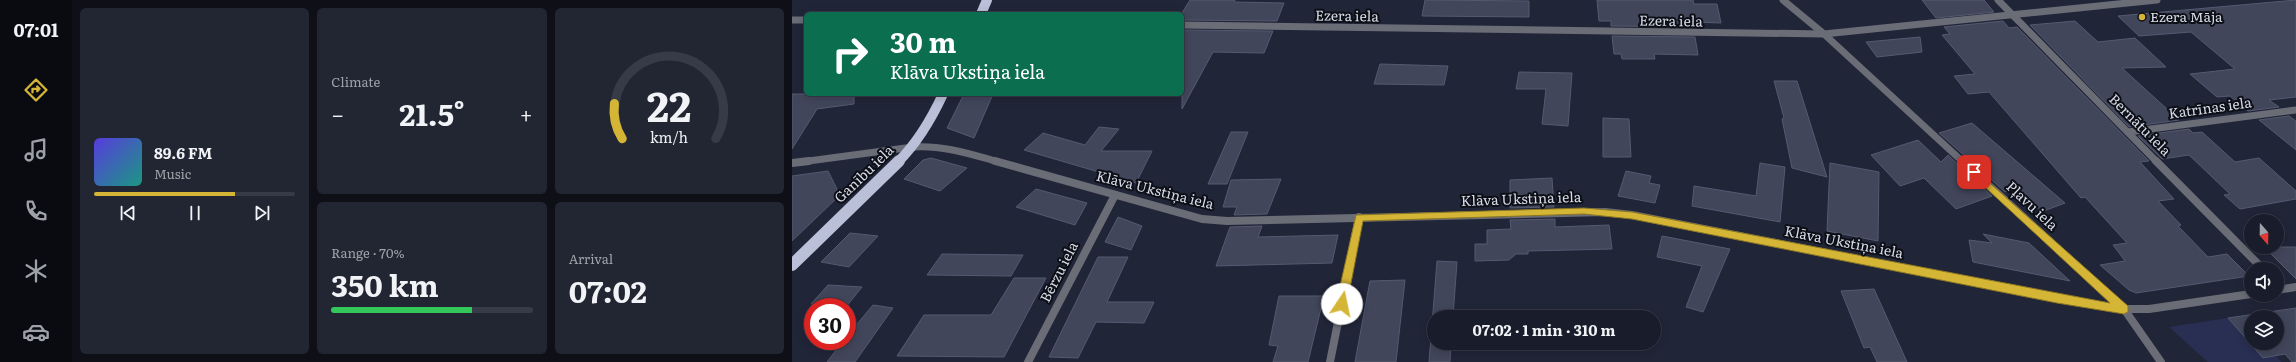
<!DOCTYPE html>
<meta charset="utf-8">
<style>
body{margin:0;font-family:Literata,serif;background:#222532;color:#f1f3f6;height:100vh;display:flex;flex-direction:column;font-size:15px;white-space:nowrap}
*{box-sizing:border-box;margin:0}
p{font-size:13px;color:#9fa1a8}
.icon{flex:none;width:22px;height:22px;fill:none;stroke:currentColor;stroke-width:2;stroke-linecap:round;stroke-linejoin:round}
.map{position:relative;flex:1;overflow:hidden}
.drawer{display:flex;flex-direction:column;gap:8px;padding:8px;background:#0e0f17;width:720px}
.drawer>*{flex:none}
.hud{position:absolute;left:12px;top:12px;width:380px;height:84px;border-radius:6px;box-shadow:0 2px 10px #0003,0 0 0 1px #373a47;background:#0b6e4f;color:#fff;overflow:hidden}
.needle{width:26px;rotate:160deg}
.controls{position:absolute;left:1452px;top:214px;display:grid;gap:8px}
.controls a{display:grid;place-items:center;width:40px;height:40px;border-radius:50%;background:#191c2a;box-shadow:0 2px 10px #0003,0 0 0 1px #373a47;font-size:20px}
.speed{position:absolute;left:12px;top:298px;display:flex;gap:8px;font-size:20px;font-weight:700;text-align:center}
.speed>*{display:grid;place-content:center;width:52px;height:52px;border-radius:50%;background:#191c2a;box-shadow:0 2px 10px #0003,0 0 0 1px #373a47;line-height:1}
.speed .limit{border:6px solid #d22;background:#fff;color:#111}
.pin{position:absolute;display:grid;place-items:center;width:34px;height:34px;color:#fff;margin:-17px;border-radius:8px;box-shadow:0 2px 6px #0006}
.me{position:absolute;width:44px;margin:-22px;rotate:11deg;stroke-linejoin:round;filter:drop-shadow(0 0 3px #0008)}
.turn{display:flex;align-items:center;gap:14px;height:84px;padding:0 20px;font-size:18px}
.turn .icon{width:52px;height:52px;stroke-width:2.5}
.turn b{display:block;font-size:28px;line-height:34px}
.big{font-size:30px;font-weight:700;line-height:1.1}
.drawer .widget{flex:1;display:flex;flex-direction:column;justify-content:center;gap:6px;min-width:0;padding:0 14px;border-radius:6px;background:#222532}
.drawer .dial{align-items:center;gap:0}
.dial svg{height:104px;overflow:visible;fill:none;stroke:#373a47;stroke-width:7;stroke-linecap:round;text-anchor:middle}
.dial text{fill:#f1f3f6;stroke:none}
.song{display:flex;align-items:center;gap:12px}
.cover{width:48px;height:48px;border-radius:6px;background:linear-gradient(135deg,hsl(250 70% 55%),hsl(170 70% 35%))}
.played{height:4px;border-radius:2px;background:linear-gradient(90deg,#d5b535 70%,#373a47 70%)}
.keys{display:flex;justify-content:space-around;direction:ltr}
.heat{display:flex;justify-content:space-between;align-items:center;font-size:22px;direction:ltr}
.charge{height:6px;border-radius:3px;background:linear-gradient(90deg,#34c759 70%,#373a47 0)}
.drawer .tiles{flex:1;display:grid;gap:8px;grid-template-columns:repeat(3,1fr)}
.widget:first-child{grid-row:span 2}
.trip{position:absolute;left:635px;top:310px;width:234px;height:40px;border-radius:20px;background:#191c2a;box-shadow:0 2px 10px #0003,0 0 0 1px #373a47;font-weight:700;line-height:40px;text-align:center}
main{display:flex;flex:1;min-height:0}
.menu{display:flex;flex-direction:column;width:72px;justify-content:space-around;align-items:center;background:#0a0b11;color:#9fa1a8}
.menu .icon{width:28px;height:28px}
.menu .active{color:#d5b535}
.menu b{font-size:18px;color:#f1f3f6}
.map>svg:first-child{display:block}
</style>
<main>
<nav class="menu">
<b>07:01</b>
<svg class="icon active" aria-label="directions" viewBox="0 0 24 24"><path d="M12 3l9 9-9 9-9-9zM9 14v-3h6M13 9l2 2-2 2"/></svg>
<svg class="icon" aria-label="music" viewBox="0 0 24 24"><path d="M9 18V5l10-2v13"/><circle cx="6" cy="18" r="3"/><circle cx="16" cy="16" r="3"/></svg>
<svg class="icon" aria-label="phone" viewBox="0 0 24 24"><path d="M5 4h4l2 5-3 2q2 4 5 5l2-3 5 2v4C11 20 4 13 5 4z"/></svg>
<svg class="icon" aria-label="climate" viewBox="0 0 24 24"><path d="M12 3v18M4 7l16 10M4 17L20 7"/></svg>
<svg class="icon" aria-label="car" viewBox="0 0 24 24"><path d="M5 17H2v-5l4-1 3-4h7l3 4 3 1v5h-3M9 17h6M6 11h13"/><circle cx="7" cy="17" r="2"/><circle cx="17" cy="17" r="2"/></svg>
</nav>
<section class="drawer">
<div class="tiles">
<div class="widget">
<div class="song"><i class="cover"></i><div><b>89.6 FM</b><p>Music</p></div></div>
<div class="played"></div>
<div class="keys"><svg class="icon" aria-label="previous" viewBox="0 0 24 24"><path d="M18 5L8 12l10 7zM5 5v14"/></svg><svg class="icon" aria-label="pause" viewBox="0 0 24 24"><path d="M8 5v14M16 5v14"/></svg><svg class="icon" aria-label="next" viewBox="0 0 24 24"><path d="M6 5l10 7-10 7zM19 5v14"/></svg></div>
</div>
<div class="widget"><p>Climate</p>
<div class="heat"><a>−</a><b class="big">21.5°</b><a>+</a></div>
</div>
<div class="widget dial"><svg viewBox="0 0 100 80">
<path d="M14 69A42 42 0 1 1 86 69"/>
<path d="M14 69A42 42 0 0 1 8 42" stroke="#d5b535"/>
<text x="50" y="56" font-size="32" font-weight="700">22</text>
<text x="50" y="72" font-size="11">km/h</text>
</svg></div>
<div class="widget"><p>Range · 70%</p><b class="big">350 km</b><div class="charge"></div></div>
<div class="widget"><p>Arrival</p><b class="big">07:02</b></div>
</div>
</section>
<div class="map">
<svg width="1504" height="362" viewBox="0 0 1504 362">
<rect width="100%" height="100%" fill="#212538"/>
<path fill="#292f52" d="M1436 318 1471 358 1484 356 1489 362H1416L1377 327Z"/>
<g fill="#42465b" stroke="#555a70" fill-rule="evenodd">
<path d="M398 0H443L442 2 492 3 485 21 390 20V13Z"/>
<path d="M633 0 737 1V17L630 16Z"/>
<path d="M805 0H901L902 4H925L929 23 901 22 902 27 819 26V21H807Z"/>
<path d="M1130 0H1192L1202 12 1144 18Z"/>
<path d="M1504 0V97L1477 100 1487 107 1456 111 1438 96 1425 97 1398 74 1443 69 1399 32 1347 36 1326 16Z"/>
<path d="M1211 21 1217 28 1225 27 1357 161 1348 162 1382 199 1366 201 1389 225 1386 226 1416 257 1435 254 1457 276 1344 293 1337 290 1308 265 1333 261 1321 245 1335 243 1293 197 1289 198 1197 92 1176 94 1162 76 1183 74 1150 35 1158 34 1152 27Z"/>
<path d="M1283 21 1306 42 1343 38 1374 67 1330 68 1387 120 1337 127 1238 25Z"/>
<path d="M390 30 481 31 472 53 421 52 390 109Z"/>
<path d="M820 36 903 37 906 55 862 54 863 59H830L829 54H822Z"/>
<path d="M1128 37 1130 52 1085 57 1074 42Z"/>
<path d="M588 64 656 66 652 85 582 84Z"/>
<path d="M727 72 780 73 776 126 750 124 754 89H724Z"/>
<path d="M982 81H1005L1035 177 1000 168 990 119 992 118Z"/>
<path d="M0 94H62V104L25 109 0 149Z"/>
<path d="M172 94H201L182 138 155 128Z"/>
<path d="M1497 116 1504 121V150L1467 120Z"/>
<path d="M811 118 837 119 839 157H811Z"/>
<path d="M1180 123 1273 203 1249 212 1222 189 1213 192 1147 133Z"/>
<path d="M307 127 327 129 309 151H360L344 183 232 150 251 133 293 145Z"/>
<path d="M1397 129 1401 133 1410 132 1443 162 1467 158 1504 191V199L1448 209 1432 195 1438 194 1397 155 1370 159 1346 136Z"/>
<path d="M439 132H456L435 184H416Z"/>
<path d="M1126 140 1149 162 1156 155 1200 196 1164 209 1132 178 1108 186 1079 155Z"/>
<path d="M139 158 175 168 148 191 112 179 131 160Z"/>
<path d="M968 163 993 167 988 222 900 206 902 186 964 196Z"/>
<path d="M1038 163 1087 172 1086 241 1035 231Z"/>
<path d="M36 171 48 195 0 241V176Z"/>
<path d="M834 171 859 176 857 183 868 185 863 203 826 196Z"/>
<path d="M760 178 762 207 718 208V180Z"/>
<path d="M489 179 475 214 442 215 445 207H431L439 180Z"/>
<path d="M244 189 295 203 283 225 224 207Z"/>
<path d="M326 217 350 226 339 250 313 242Z"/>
<path d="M763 219V227L817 225 820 249 736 251V254H724L717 260 683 261V244H695V230L719 229 718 220Z"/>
<path d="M470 226 466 237 546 235 540 263 424 266 438 227Z"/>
<path d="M58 233 86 236 57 267 29 262Z"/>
<path d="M1191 234 1237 243 1278 281 1181 262 1177 240 1200 243Z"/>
<path d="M870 236 938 249 911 312 894 307 910 266 865 257Z"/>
<path d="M1472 247H1504V279Z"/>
<path d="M150 254 231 255 219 276 135 275Z"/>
<path d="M306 257H336L315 302H362L352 323 304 322 286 358 257 357Z"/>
<path d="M645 261 665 262 661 317H642V343H659L658 362H637Z"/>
<path d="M222 278H254L212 357 105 356 132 315H199Z"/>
<path d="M613 280 604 362H563L578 281Z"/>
<path d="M36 285 70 287 54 307 19 304Z"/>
<path d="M1082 289 1115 362H1085L1078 347 1072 348 1049 291Z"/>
<path d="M487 296H532L516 362H481L486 346 477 345Z"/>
<path d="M81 305 101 308 63 362H35L51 341H55V336Z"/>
<path d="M1504 308V362H1500L1493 354 1471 358 1436 318ZM1459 317H1485V343H1459Z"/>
</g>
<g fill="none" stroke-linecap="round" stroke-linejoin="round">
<g stroke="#6a6c76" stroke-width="7">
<path d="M991 0 1032 34 1171 162"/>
<path d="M1206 0 1365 162"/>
<path d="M1336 132 1504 110"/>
<path d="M9 162 121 147"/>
</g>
<g stroke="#6a6c76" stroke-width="8">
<path d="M1170 161 1332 309 1369 362"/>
<path d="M1364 161 1471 269"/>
<path d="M0 163 17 161"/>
<path d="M236 362 323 195"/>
<path d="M538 362 567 217"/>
</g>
<g stroke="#6a6c76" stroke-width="7">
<path d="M0 20H14"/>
<path d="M390 25 1032 34 1365 0"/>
<path d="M121 147C151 145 178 154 207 162"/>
</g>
<g stroke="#6a6c76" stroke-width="8">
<path d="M203 161 410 219 435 221 813 212 840 215 1265 298 1332 309H1357L1459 294"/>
<path d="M1485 290 1504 287"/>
</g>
<g stroke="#bac0d8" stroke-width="10">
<path d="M189 14 195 0"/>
<path d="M106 162C126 142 139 120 151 94"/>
</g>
<path stroke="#bac0d8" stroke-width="12" d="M0 265 107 161"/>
</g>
<path fill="#d5b535" stroke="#8a7622" d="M1182 169 1336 306V312L1332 314 1265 303 840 219 792 214 571 221 555 304 550 308 544 304 564 215 792 208 840 212 1318 303 1179 174 1177 172Z"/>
<circle fill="#d5b535" stroke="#0d0f17" stroke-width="1.5" cx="1350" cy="17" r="4"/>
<g text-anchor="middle" stroke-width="4" stroke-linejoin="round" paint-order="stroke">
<g font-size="14" fill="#d6d9e6" stroke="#0d0f17">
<text transform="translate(555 16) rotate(1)" y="5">Ezera iela</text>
<text transform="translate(879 21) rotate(1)" y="5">Ezera iela</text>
<text transform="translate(1418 108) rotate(-8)" y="5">Katrīnas iela</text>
<text transform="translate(1348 125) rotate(45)" y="5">Bernātu iela</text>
<text transform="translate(72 174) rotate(-44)" y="5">Ganību iela</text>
<text transform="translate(363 190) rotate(14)" y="5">Klāva Ukstiņa iela</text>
<text transform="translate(729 199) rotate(-2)" y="5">Klāva Ukstiņa iela</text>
<text transform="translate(1240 206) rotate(43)" y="5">Pļavu iela</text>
<text transform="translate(1052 242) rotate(11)" y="5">Klāva Ukstiņa iela</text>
<text transform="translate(267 272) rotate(-63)" y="5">Bērzu iela</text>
</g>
<g font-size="14" fill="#d6d9e6" stroke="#0d0f17" text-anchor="start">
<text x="1358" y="22">Ezera Māja</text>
</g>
</g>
</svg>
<div class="controls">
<a><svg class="needle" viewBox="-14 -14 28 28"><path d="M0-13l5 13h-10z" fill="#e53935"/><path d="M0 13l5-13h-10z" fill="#9fa1a8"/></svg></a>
<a><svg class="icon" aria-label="sound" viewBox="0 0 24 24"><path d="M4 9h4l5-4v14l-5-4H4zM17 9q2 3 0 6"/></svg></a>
<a><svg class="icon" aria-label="layers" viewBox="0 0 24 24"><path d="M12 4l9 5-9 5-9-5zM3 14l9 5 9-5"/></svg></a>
</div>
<div class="speed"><div class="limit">30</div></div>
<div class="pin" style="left:1182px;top:172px;background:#d93025"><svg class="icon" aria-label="arrive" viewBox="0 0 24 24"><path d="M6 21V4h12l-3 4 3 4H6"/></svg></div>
<svg class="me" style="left:550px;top:304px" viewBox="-20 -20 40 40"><circle r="19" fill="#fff"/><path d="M0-13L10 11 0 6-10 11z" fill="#d5b535"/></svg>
<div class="trip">07:02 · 1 min · 310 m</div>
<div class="hud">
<div class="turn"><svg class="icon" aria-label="right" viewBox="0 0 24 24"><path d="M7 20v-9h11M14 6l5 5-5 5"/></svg><div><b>30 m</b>Klāva Ukstiņa iela</div></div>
</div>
</div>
</main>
